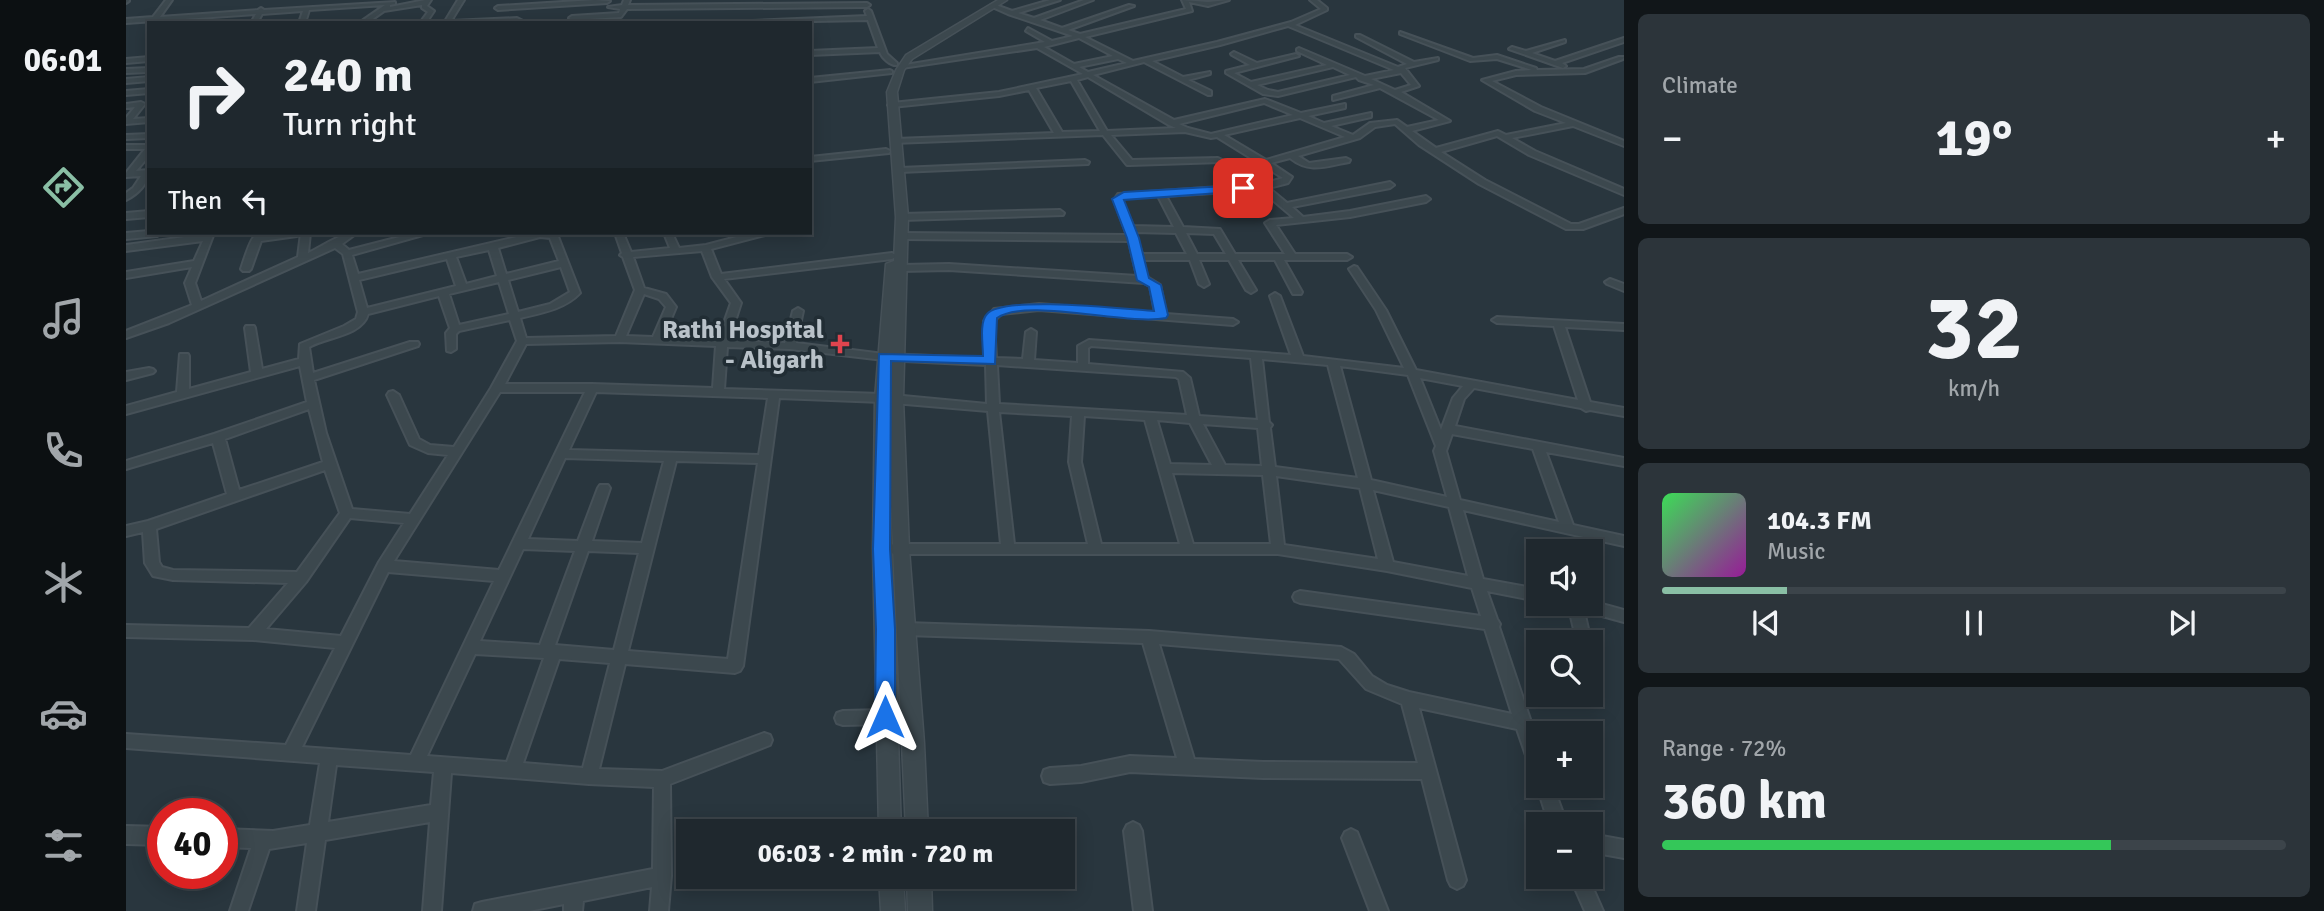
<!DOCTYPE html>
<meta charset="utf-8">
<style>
body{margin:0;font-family:Signika,sans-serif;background:#2c343a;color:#f1f3f6;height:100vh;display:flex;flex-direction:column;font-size:26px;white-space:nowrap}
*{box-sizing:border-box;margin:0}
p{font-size:23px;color:#a1a6aa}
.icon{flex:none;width:38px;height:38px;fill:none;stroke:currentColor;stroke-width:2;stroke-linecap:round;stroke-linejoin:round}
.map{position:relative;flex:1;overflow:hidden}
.drawer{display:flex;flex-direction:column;gap:14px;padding:14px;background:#111619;width:700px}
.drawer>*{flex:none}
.top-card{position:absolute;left:21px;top:21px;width:665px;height:214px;border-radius:0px;box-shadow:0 4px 18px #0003,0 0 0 2px #3c444a;background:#1f282e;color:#f1f3f6;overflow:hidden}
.buttons{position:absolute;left:1400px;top:539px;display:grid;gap:14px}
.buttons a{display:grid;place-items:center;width:77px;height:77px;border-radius:0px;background:#1f282e;box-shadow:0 4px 18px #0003,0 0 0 2px #3c444a;font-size:35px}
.speed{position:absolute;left:21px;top:798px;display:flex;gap:14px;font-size:35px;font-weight:700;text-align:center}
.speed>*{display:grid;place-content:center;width:91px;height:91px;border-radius:50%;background:#1f282e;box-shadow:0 4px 18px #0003,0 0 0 2px #3c444a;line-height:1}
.speed .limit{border:10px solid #d22;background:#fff;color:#111}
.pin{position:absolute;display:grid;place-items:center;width:60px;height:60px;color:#fff;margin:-30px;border-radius:14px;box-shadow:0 4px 10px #0006}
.me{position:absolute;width:77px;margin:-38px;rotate:0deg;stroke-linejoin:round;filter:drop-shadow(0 0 5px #0008)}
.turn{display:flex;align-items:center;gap:24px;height:147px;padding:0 21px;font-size:32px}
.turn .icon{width:91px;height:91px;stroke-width:2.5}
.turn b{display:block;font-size:49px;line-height:60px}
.then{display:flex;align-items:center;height:66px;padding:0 21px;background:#0003;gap:14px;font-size:26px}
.big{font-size:52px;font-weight:700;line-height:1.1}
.drawer .card{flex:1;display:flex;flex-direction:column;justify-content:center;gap:10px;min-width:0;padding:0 24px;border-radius:10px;background:#2c343a}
.drawer .dial{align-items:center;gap:0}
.dial b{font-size:91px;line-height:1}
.song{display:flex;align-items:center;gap:21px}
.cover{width:84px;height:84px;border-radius:10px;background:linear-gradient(135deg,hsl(130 70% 55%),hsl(300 70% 35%))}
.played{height:7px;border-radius:4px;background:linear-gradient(90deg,#8abfa5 20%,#3c444a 20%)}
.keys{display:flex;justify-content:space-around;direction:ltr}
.heat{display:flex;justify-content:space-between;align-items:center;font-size:38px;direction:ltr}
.charge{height:10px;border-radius:5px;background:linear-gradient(90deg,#34c759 72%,#3c444a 0)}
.trip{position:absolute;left:550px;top:819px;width:399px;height:70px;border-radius:0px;background:#1f282e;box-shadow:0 4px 18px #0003,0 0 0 2px #3c444a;font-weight:700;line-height:70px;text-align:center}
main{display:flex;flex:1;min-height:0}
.menu{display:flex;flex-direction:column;width:126px;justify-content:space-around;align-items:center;background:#0c1012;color:#a1a6aa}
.menu .icon{width:49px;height:49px}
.menu .current{color:#8abfa5}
.menu b{font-size:32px;color:#f1f3f6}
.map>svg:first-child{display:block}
</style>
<main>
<nav class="menu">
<b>06:01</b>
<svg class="icon current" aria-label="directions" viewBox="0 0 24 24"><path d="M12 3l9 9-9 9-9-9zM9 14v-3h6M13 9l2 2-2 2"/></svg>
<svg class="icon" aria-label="music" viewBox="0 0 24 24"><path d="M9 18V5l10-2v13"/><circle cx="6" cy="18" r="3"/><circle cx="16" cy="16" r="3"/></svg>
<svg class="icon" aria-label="phone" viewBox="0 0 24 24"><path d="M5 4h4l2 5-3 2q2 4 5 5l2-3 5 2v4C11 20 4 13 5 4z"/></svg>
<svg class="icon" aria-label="climate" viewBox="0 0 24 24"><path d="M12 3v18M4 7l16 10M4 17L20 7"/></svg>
<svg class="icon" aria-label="car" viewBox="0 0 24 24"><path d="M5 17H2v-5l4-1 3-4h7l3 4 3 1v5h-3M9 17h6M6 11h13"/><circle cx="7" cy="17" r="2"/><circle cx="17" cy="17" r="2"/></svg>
<svg class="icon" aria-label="filters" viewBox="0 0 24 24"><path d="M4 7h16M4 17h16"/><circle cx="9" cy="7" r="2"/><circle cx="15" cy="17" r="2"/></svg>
</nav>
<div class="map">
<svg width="1498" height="911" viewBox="0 0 1498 911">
<rect width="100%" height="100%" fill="#29363e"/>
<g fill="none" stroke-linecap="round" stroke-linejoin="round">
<g stroke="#465158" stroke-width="4">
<g id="minor">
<path d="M0 0H3V1L0 3Z"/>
<path d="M40 0H46L34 17 132 10 135 8 138 10 269 2V4L264 5V7L299 0H305L301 6 308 11 300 23H294L302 12 296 8V5L258 11 241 23H233L259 5 183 10 179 23H173L177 11 136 14 131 23H125L130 14 0 23V19L27 17Z"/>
<path d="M332 0H338L325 21 391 18 401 23H318Z"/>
<path d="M469 0 484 1 481 3 372 10 369 8 372 6Z"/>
<path d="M498 0H504L502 5 741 3 744 5 741 7 501 9 495 17 446 20 443 18 446 16 493 13 494 9 482 7 496 5Z"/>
<path d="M924 0H934L892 13 908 18 958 0H967L914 20 936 28 1003 5 1008 6 942 30 954 34 1060 9 1056 0 1082 2 1103 0 1082 6 1063 2 1066 11 959 37 1007 61 1091 42 1165 22 1195 9 1184 0H1191L1201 8V10L1169 25 1272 67 1281 64 1230 37V35H1234L1288 62 1312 58V60L1279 68 1293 86 1275 92 1324 121 1286 131 1310 148 1372 131 1380 135 1440 123 1409 111 1356 80 1390 71 1406 70 1371 59 1344 61 1274 34V32L1347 58 1371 55 1410 68 1411 70 1458 69 1493 57H1498L1497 59 1459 73 1390 75 1366 81 1415 107 1498 141V146L1447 126 1386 138 1409 151 1498 189V195L1403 155 1371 136 1315 152 1359 180 1445 224H1453L1498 208V214L1457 229H1440L1353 184 1293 145 1269 124 1249 127 1234 138 1172 156 1183 163 1220 158 1224 160 1223 162C1200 166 1184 174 1164 158L1145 163 1166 177 1162 183 1143 188 1161 203 1264 182 1268 185 1264 188 1166 207 1177 217 1224 211 1300 196 1304 199 1300 202 1224 217 1150 225 1169 254H1221L1226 257 1221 260H1158L1176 292 1175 294H1167L1149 260H1112L1130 290 1125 293 1120 290 1103 260H1073L1083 284 1078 287 1073 284 1064 260H1017L1021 277 1034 285 1040 314 1107 319 1112 322 1107 325 913 310 875 314 868 321 870 358 897 359 900 332 905 329 910 332 908 360 952 363V346L963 340 1165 355 1144 296 1149 293 1154 296 1177 356 1278 368 1250 310 1223 269 1228 266 1231 267 1260 310 1290 370 1452 400 1428 326 1371 323 1366 320 1371 317 1498 324V330L1439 327 1464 402 1498 408V416L1464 410 1460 411 1455 408 1348 388 1338 399 1329 426 1498 458V466L1420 452 1447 525 1498 536V546L1337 510 1357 579 1412 589V601L1361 591 1371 619 1374 624 1373 627 1412 743V775L1406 773 1391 729 1293 708 1340 880 1337 886 1331 889 1325 886 1322 880 1296 779 1137 778 1004 772 955 782 924 784 918 782 916 776 918 770 924 768 955 766 1004 756 1051 758 1017 643 780 635 775 633 773 629 775 625 780 623 1023 631 1215 647 1228 654 1246 676 1261 685 1283 692 1386 714 1359 629 1174 603 1169 601 1167 597 1169 593 1174 591 1355 616 1346 588 1261 571 1152 554H769L764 553 762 549 764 545 769 544H875L862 411 756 402 653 398 617 666 614 671 609 673 499 664 473 769 536 771 638 733 644 735 646 740 644 745 544 784 545 876 542 911H524L526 887 457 901 456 911H438V904L403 911H347L349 904 356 902 527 869 528 787 463 784 325 773 315 911H297L304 822 199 840 189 911H171L181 843 143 849 122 911H104L125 848 96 847V829L147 831 184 825 194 763 0 748V734L160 745 209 648 127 640 0 637V625L123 628 162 583 47 580 27 576 19 563 17 532 0 536V526L22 521 101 494 87 443 0 469V461L88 434 181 402 174 366 0 414V406L51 392 54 354H62L63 356V389L125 372 119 328 120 326H128L129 328 136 369 173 359 174 344 218 326 230 319 232 312 217 254 209 248 43 323 0 338V331L66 305 59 283 66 267 0 278V272L68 261 77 241 0 251V245L88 233 69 283 75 301 172 257 175 233 171 236 135 241 125 269 123 271H117L115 269C117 263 124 240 128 237 135 232 175 233 184 233L182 253C197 246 216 232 231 233L216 244 223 250 289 233H304L226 255 232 274 408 233 431 234 454 293C439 309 415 313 394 318L400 338 490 336 509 290 497 257 494 255 496 253 489 233H497L505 252 544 248 538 233H546L553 248 580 245 626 233H640L639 235 585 249 595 274 766 253 771 256 766 259 598 279 615 303 603 340 659 343 667 311 672 308 677 311 670 343 758 354 859 358 858 321 868 309 913 304 1029 313 1024 286 1018 283 823 270 776 271 771 268 776 265 823 264 1011 276 1003 241 776 239 771 236 776 233 1001 235 988 200 992 194 1137 184 1157 178 1091 137 1085 138 1059 132 985 135 1006 160 1092 158 1096 160 1095 162 1004 165H1001L977 135 767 143 766 141 770 139 928 133 903 90 873 96 766 107 762 105 766 103 873 92 957 74 911 48 776 68 773 66 919 42 900 31 902 28 926 41 947 36 882 14 864 6 867 4 886 11ZM1162 26 1268 70 1239 76 1173 48 1171 49V51L1201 65 1125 82 1108 73 1173 56 1170 54 1131 63 1108 52 1105 54 1106 55 1124 65 1100 71V73L1137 94 1152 96 1230 77 1233 80 1248 85 1207 96V100L1254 88 1313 120 1281 127 1271 120 1244 123 1227 135 1205 126 1245 117V113L1198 123 1182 116 1219 108V104L1175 113 1139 99 1048 120 967 75 1018 62 1082 95H1085V91L1062 80 1084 74V72L1057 77 1026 61 1094 45ZM953 38 987 56 948 64 918 47ZM992 59 1001 63 962 72 953 67ZM1207 67 1224 75 1152 92 1142 90 1131 85ZM1275 73 1285 85 1269 90 1245 79ZM962 77 1043 125 1050 128 981 131 951 80ZM945 81 974 131 936 132 910 88ZM1138 103 1167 115 1085 134 1062 128 1053 124ZM1174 118 1219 137 1140 160 1098 135ZM1135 190 1168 218 1144 220 1139 223 1159 254H1109L1094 229 1057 227 1040 196ZM1032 196 1048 227 1007 226 996 200 998 198ZM1009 232 1050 233 1061 254H1016ZM1060 233 1088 234 1100 254H1071ZM414 237 424 238 433 261 380 274 372 248ZM363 250 371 276 340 284 330 257ZM576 251 586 277 605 303 592 340 537 338 550 307 540 294 518 288 507 257ZM321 259 330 286 241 308 233 280ZM435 267 444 292 424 304 392 312 382 280ZM373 282 383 314 333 325 323 294ZM518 294 533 299 540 307 527 337 500 336ZM313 296 324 328 320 333 321 351 325 352 330 349V334L333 331 384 320 391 341 365 388 328 447 304 445 293 439 273 395 267 391 263 392 261 395 284 445 302 453 322 455 284 514 226 509 200 433 188 380 292 346 293 344 292 342H284L187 373 183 347C200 337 236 336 242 314ZM494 342 590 346 587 388 466 384H379L400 344ZM965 346 1125 358 1132 420 1073 416 1064 378 1057 372 962 364V348ZM601 347 664 349 758 360 860 365 861 404 756 394 598 389ZM1136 359 1202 365 1232 478 1149 467 1144 428 1146 425 1143 422ZM871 365 1050 377 1053 379 1061 415 873 404ZM1214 366 1282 375 1310 446 1308 451 1321 497 1245 480ZM1294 378 1337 386 1327 398 1315 430ZM374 392H459L373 570 268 561ZM470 392 642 398 633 455 443 450ZM183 409 197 462 113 490 99 439ZM873 412 946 416 943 462 962 544H888ZM958 416 1019 420 1054 544H975L955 462ZM1031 420 1064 423 1086 465 1044 464ZM1077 424 1132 428 1136 466 1099 465ZM1326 434 1407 449 1433 522 1334 500 1320 451ZM439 458 538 461 516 543 466 541 484 488 482 485H474L472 488 452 541 402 539ZM550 461 632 463 602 659 502 651ZM199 470 214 513 171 572 47 570 36 567 33 562 30 529ZM1046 473 1137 475 1145 544H1067ZM1150 476 1234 488 1252 559 1158 545ZM1247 490 1323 507 1342 576 1267 562ZM224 518 278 523 253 562 215 636 140 629 180 582ZM397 549 449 551 414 645 354 641ZM462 551 513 553 488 650 429 645ZM262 572 368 581 285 755 176 747ZM1033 644 1213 659 1240 689 1276 704 1292 763 1137 762 1068 759ZM349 654 418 658 381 762 301 756ZM433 659 484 663 457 768 397 763ZM210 765 308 772 305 805 202 822Z"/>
<path d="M742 9 745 11 761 54 771 63V65C765 66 756 58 754 52L684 55V51L752 48 742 20 577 23 741 16 739 11Z"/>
<path d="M505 21H509L510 23H504Z"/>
<path d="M1498 38V42L1436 63 1440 66 1437 68 1383 49 1386 47 1400 51 1439 40V42L1406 53 1429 61Z"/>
<path d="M23 57V61L0 63V59Z"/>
<path d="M23 68V72L0 73V69Z"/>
<path d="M764 70 766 71V73L684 82V78Z"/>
<path d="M23 77V81L0 83V79Z"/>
<path d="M23 89V93L0 95V91Z"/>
<path d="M15 102 19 104 7 119 23 118V122L0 124V118L9 107 0 108V104Z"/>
<path d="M23 134V138L0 139V135Z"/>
<path d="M0 145H23V156L10 171 23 170C23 183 12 194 0 200V193L7 188 15 176 0 177V173L19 149H0Z"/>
<path d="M760 149 764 151 763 153 684 161V157Z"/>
<path d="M959 160 963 162 962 164 774 172 770 170 774 168Z"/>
<path d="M934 210 938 213 937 215 776 220 772 217 776 214Z"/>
<path d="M23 211V217L0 219V213Z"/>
<path d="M23 231V233H36L31 236 0 239V233Z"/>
<path d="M1484 279 1498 284V291L1481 284 1479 282Z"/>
<path d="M23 368 27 369 29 371 27 373 0 380V372Z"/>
<path d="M1465 601 1498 610V622L1458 611 1465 642H1451L1442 604H1465Z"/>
<path d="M759 710 765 712 767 717 765 722 759 724 717 725 711 723 709 718 711 713 717 711Z"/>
<path d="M1412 782V786H1427L1441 824H1423L1411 786Z"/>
<path d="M1007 822 1013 825 1016 831 1026 911H1008L998 831 1001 825Z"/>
<path d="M0 826 37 827V845L0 844Z"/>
<path d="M1225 829 1231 832 1262 911H1244L1216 838 1219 832Z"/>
<path d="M1465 834 1498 840V858L1465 852Z"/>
<path d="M1444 877H1462L1477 911H1459Z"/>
</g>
</g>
<g stroke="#465158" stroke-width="3">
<g id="tertiary">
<path d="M872 0H881L786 59 778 70 771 92 782 217 777 399 783 549 798 743 802 831H780L764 483 775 831H753L747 549 749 398 760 264 768 261 770 217 761 92 770 70 780 55Z"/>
<path d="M753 877H777L779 911H755Z"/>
<path d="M781 877H805L806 911H782Z"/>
</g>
</g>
<use href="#minor" fill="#3c484e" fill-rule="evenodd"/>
<use href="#tertiary" fill="#3c484e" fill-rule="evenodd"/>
</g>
<path fill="#1a73e8" stroke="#114b97" stroke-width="2" d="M1117 185 1123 188 1121 191 998 200 1013 238 1023 278 1035 285 1042 315 1040 318C1001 326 901 297 871 318L869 364 765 361 764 549 769 629V717L766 724 759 726 752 724 749 717 750 629 747 549 753 354 857 356C857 345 853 322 861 314 877 295 999 309 1028 311L1023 287 1011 280 1001 238 986 199 998 192Z"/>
<path fill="#e0444e" stroke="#212d34" stroke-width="2.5" d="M710.5 333.5h7v7h7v7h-7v7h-7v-7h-7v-7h7z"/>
<g text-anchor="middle" stroke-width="7" stroke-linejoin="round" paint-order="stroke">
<g font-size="26" font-weight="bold" fill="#b9c2c9" stroke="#212d34" text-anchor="end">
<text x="698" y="338">Rathi Hospital<tspan x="698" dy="30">- Aligarh</tspan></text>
</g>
</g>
</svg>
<div class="buttons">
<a><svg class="icon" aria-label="sound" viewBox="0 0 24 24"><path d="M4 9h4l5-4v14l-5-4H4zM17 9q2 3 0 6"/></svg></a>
<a><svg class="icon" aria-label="search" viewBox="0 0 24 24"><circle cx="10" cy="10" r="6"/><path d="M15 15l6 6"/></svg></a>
<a>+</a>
<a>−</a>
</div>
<div class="speed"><div class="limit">40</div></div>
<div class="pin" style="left:1117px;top:188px;background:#d93025"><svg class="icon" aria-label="arrive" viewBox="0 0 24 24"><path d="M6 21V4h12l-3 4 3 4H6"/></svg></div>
<svg class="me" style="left:759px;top:717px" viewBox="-20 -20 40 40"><path d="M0-17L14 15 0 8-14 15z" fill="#1a73e8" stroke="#fff" stroke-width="4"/></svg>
<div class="trip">06:03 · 2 min · 720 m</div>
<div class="top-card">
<div class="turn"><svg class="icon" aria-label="right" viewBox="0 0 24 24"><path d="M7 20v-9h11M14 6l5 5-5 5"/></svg><div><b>240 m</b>Turn right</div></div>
<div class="then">Then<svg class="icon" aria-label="left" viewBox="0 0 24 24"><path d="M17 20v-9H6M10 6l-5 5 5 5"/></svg></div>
</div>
</div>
<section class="drawer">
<div class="card"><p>Climate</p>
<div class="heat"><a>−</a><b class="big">19°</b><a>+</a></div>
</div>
<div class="card dial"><b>32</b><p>km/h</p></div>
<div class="card">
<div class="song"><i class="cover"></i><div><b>104.3 FM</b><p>Music</p></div></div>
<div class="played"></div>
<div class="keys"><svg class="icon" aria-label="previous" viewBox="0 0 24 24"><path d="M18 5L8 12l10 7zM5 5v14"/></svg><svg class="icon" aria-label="pause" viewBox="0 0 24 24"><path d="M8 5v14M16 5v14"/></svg><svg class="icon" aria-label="next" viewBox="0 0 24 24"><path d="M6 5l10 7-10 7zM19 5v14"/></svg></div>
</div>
<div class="card"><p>Range · 72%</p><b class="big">360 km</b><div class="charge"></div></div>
</section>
</main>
